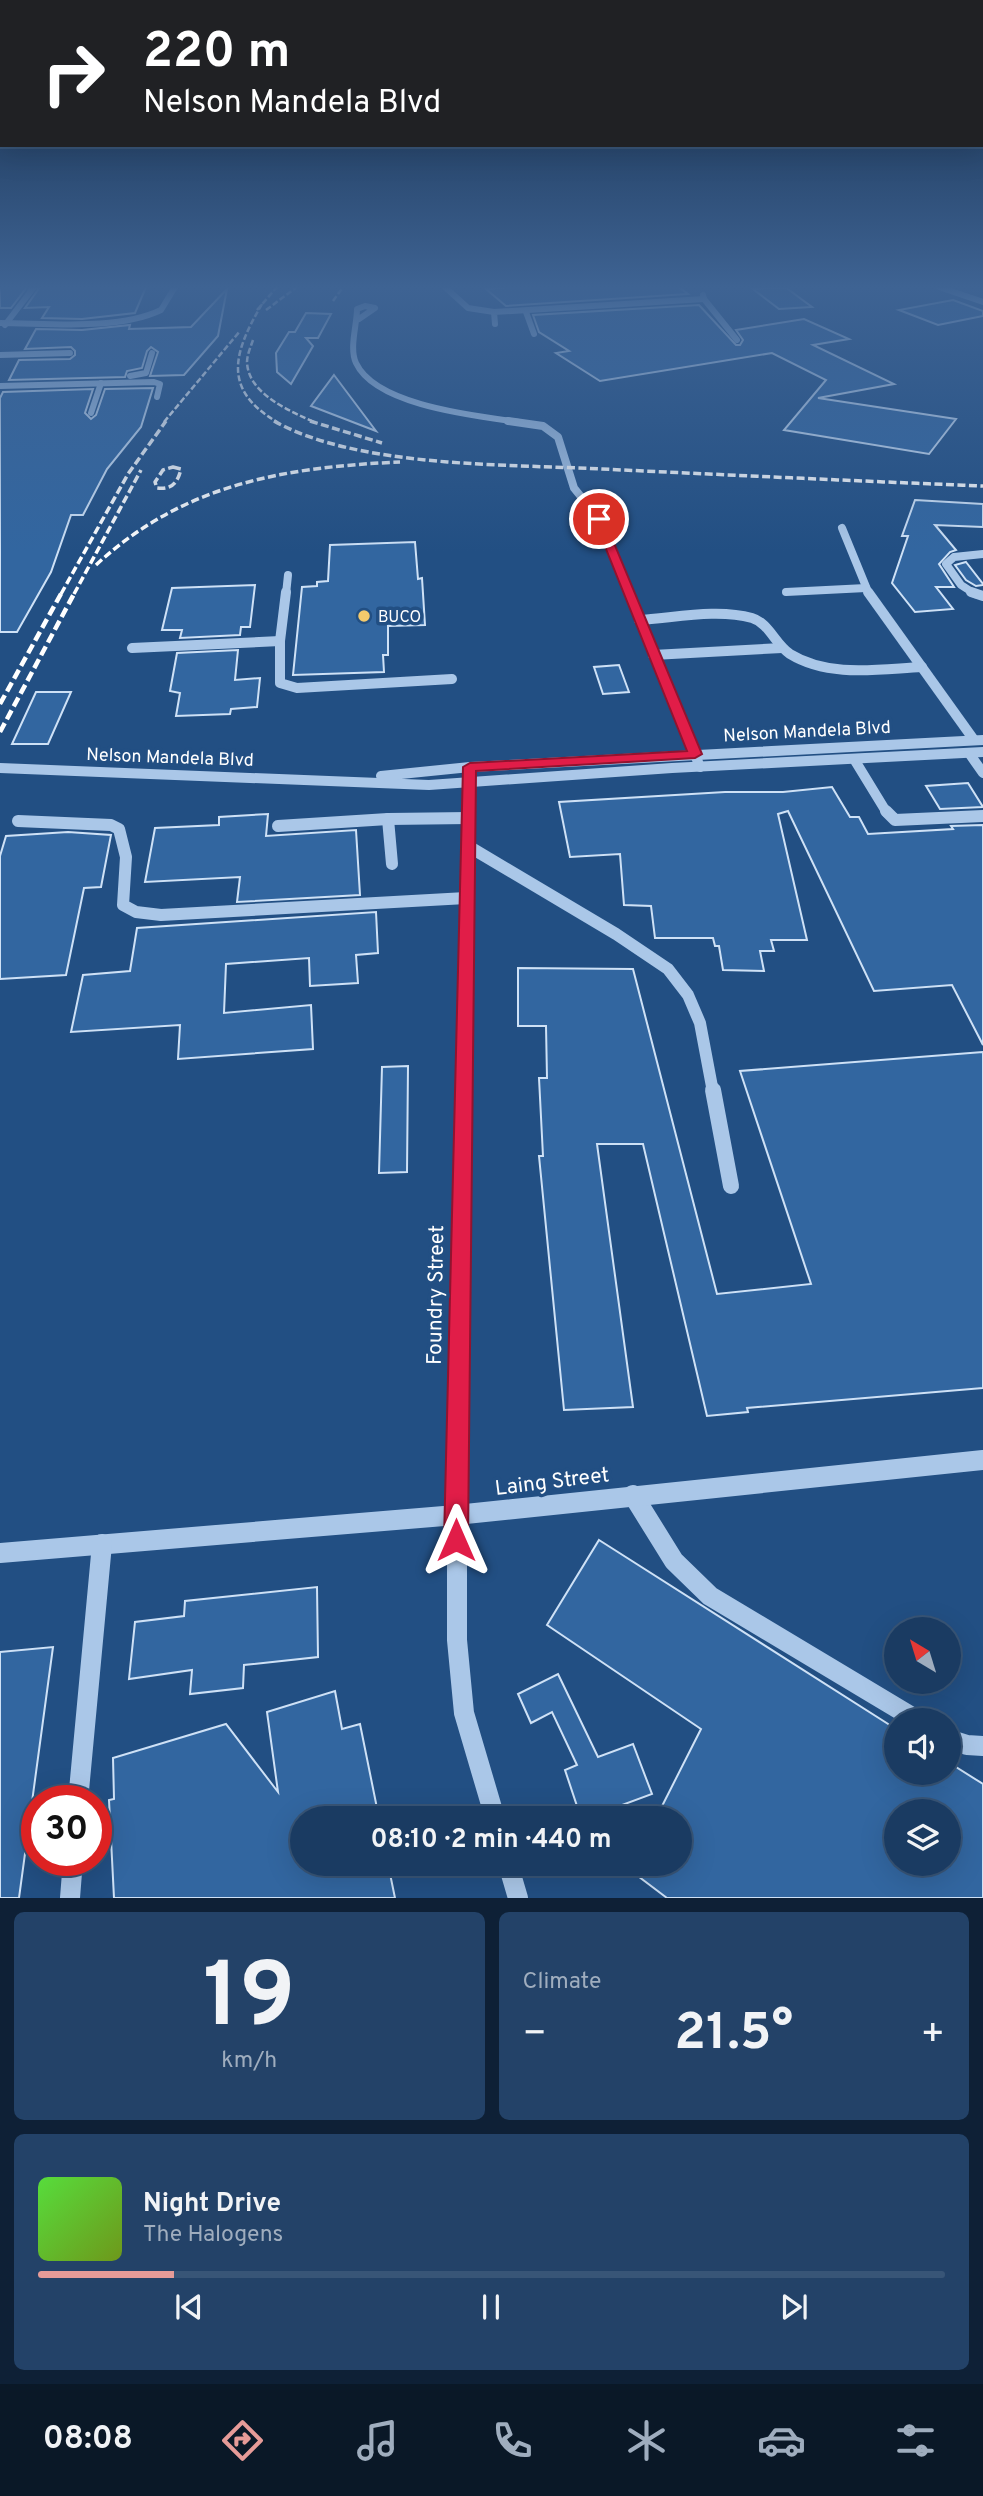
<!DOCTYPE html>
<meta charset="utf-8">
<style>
body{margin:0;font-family:Overpass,sans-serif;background:#234268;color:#f1f3f6;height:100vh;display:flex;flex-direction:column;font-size:26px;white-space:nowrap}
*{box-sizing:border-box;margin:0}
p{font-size:23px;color:#9fadbe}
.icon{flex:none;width:38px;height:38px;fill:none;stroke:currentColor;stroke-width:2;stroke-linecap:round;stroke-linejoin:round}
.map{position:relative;height:1898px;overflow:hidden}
.sheet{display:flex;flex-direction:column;gap:14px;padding:14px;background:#0e2036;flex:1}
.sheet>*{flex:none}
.top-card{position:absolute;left:0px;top:0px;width:984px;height:147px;box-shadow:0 7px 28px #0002,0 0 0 2px #385577;background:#202124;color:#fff;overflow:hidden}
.needle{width:46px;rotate:322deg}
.buttons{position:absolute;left:884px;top:1617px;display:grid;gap:14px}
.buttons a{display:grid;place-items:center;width:77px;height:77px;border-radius:50%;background:#1a3b62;box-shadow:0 7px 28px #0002,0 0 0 2px #385577;font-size:35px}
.speed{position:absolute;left:21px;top:1785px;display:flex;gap:14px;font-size:35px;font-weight:700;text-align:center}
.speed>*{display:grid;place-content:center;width:91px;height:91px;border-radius:50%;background:#1a3b62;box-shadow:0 7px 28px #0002,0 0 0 2px #385577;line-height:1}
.speed .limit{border:10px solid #d22;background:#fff;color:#111}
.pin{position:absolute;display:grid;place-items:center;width:60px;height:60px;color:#fff;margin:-30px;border:4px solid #fff;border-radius:50%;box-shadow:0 2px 7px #0007}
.me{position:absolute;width:77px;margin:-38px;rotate:0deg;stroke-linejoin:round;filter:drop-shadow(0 0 5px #0008)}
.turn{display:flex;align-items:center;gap:24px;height:147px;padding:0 28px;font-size:32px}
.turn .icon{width:91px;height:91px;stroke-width:2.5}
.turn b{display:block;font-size:49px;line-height:60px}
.big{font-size:52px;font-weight:700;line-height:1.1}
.sheet .widget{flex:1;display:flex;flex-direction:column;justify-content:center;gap:10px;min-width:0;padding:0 24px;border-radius:10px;background:#234268}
.sheet .dial{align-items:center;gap:0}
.dial b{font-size:91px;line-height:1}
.song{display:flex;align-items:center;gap:21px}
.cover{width:84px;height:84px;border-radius:10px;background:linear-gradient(135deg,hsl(110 70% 55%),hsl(80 70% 35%))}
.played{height:7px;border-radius:4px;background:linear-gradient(90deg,#e69b98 15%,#385577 15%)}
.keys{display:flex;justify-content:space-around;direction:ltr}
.heat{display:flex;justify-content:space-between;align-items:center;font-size:38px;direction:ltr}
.sheet .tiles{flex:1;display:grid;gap:14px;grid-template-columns:1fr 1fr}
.widget:last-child{grid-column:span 2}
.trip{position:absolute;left:290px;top:1806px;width:402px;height:70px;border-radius:35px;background:#1a3b62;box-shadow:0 7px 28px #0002,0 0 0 2px #385577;font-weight:700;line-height:70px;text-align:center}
.tabs{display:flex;height:112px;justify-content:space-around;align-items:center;background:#0a1827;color:#9fadbe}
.tabs .icon{width:49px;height:49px}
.tabs .selected{color:#e69b98}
.tabs b{font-size:32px;color:#f1f3f6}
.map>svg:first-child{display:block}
</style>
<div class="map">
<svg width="983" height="1898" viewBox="0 0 983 1898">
<rect width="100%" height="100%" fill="#224f83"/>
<g fill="#3266a0" stroke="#cee1f6" stroke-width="2" fill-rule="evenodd">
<path d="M0 287H27L11 308H0Z"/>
<path d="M40 287H146L135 313 82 319 42 318 49 307 25 308Z"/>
<path d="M502 287H679L688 294 506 306 486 289 503 288Z"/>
<path d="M785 287 812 307 779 309 753 289Z"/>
<path d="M227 289 218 336 184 375 150 376 158 352 151 347 147 351 142 368 127 371 125 377 9 380 19 360 70 359 75 355V351L71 347 25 349 36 329 82 330 130 325 129 329 191 327Z"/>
<path d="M953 300 983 311V316L938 325 899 310Z"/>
<path d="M699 305 736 345H740L743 340 736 330 804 319 849 339 813 345 894 384 818 398 956 419 929 454 784 430 826 380 772 353 600 381 556 353 569 351 539 332 533 315Z"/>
<path d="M306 313 331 314 318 338H306L313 346 291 384 277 372 276 353 289 332H295Z"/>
<path d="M334 375 376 431 311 406Z"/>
<path d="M153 388 141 427 107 469 83 515H71L51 572 17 632H0V398L3 392 93 389 85 413 91 419 96 415 105 389Z"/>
<path d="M915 500 983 504V527L935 525 956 550 950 552 939 564 954 587H936L953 609 915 612 892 583 908 536H902Z"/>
<path d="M415 542 418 579 422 578 425 625 388 626V655H383L384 672 293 675 302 587 317 586V582L328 581 330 545Z"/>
<path d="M966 562 983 584V585L976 586 966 580 955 565Z"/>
<path d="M255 585 250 627H241L240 635 180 638 182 630H162L172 588Z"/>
<path d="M238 650 235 680 260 678 257 707 231 709 230 714 176 716 180 693 170 691 177 653Z"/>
<path d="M619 665 629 692 603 694 594 667Z"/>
<path d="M36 692H71L48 744H12Z"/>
<path d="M968 783 983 807 940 809 926 786Z"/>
<path d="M832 787 850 817H859L868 834 953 829 951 826 983 825V1045L952 985 874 991 788 811 778 814 807 940H771L774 951H760L764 971 723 970 719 946H715L713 938H655L651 906 624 905 620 854 570 857 559 802 725 792H783Z"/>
<path d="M268 814 266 836 356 830 360 895 237 902 240 877 145 882 155 828 219 825V817Z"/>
<path d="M68 832 111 835 101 887 84 888 66 975 0 979V856L6 836Z"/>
<path d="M376 912 378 953 356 955 358 983 310 986 309 958 226 964 224 1013 311 1005 313 1049 178 1059 180 1025 71 1032 83 975 130 971 137 928Z"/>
<path d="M518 968 633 969 717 1294 811 1284 740 1071 983 1052V1388L747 1408 748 1412 707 1416 643 1144H597L633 1407 564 1410 539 1156H543L539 1078H547L546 1026H518Z"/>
<path d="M408 1066 407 1172 379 1173 382 1067Z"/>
<path d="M599 1540 896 1729V1773H948V1762L983 1784V1898H667L622 1864H681V1818H656L701 1729 547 1625ZM896 1811H948V1864H896Z"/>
<path d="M317 1587 318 1657 244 1665 243 1688 190 1694 192 1670 129 1679 135 1622 184 1616 185 1601Z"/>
<path d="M53 1647 19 1898H0V1652Z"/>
<path d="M558 1674 598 1757 633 1744 652 1794 587 1818H581L565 1770 577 1765 552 1712 531 1723 518 1694Z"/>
<path d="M335 1691 342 1729 360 1724 379 1818H303V1864H388L395 1898H114L109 1800 114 1799 113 1758 226 1724 278 1792 267 1712Z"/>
</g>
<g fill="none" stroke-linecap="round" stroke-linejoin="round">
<g stroke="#aac7e8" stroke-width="6">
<path d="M445 287 468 308 494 312"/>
<path d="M939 287 983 302"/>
<path d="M704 299 737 340"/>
<path d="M526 312 534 334"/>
<path d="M359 319 375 308 365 306 357 309C357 325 349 348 356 363 376 406 477 416 519 422"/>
<path d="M0 323C49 323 117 331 161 310L175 287"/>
<path d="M495 324 494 312 704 299 703 295"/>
<path d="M5 325 34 287"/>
<path d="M0 355 70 353"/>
<path d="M130 376 146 373 152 353"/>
<path d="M0 386 154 382 160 384 157 397"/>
<path d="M91 413 101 383"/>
</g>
<g stroke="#aac7e8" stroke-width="8">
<path d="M508 421 543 426 558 437 574 488 599 519 630 594"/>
<path d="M842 528 869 594"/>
<path d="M786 592 866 588"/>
<path d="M286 594 288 575"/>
<path d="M975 594 961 585 946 564 954 557 983 554"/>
</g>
<g stroke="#aac7e8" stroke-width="10">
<path d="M629 592 700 767"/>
<path d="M868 592 974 740"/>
<path d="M971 592 983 596"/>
<path d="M639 620C674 618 717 608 752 618 769 623 775 644 790 654 829 678 879 669 922 667"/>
<path d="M280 641 286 592"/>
<path d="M132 648 280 641V683L297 688 452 679"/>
<path d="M653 655 782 648"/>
<path d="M969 753 983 773"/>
<path d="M854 759 887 813"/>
<path d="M0 768 429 785 672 768 983 752"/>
<path d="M381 776 470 767 983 740"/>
<path d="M469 813 470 767"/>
</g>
<g stroke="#aac7e8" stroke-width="12">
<path d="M886 811 895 820 983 816"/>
<path d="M388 819 392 864"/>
<path d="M18 821 111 825 119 829 126 857 123 905 136 912 161 915 466 898"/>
<path d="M278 826 388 819 469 818"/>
<path d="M468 846 616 934 668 969 688 995 700 1023 713 1092"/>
<path d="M464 1092 469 811"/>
</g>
<g stroke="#aac7e8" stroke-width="16">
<path d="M713 1090 731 1186"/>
<path d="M457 1446 464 1090"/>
</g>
<g stroke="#aac7e8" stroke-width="20">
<path d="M457 1445V1640L464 1713 495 1818"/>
<path d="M633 1495 674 1561 710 1596 917 1720"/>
<path d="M0 1553 456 1515 983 1460"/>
<path d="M948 1739 967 1745 983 1746"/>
<path d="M78 1801 102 1544"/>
<path d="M508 1864 518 1898"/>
<path d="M70 1898 73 1860"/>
</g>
<g stroke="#fff" stroke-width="2.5" stroke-dasharray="6 2.5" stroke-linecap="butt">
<path d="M333 301 343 287"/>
<path d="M262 304C234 352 221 389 277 422"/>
<path d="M257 310 277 287"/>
<path d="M266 310 297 287"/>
<path d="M253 340C251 346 247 355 247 362 248 394 290 411 314 422"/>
<path d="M164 422 240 331"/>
</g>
<g stroke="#fff" stroke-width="3.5" stroke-dasharray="8 3.5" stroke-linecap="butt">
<path d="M274 421C358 468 506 464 602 469 729 475 856 481 983 486"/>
<path d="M310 421 382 443"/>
<path d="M173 467 181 469C178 482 172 490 157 488L155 482 163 470Z"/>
<path d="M96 565C183 484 285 467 400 462"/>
<path d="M61 594 128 474 166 421"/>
<path d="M74 594 141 470"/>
</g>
<g stroke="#fff" stroke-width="4.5" stroke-dasharray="10 4.5" stroke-linecap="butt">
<path d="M0 704 62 592"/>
<path d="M0 732 75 592"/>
</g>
</g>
<linearGradient id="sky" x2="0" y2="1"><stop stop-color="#132b48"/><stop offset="0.52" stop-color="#3e6393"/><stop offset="1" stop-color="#3e6393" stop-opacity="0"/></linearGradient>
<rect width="983" height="552" fill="url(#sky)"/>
<path fill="#e11d48" stroke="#92132f" stroke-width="2" d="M595 517 604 519 702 754 695 758 476 771 468 1540 465 1548 456 1552 448 1548 444 1540 463 767 470 763 687 751 594 519Z"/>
<circle fill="#f4ca6c" stroke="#224f83" stroke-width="2.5" cx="364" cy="616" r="7"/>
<g text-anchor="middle" stroke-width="7" stroke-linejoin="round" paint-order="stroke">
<g font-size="16" fill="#fff" stroke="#224f83" text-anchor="start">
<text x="378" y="622">BUCO</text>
</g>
<g font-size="18" fill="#fff" stroke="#224f83">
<text transform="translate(807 731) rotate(-3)" y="6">Nelson Mandela Blvd</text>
<text transform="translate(170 757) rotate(2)" y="6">Nelson Mandela Blvd</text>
</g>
<g font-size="21" fill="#fff" stroke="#224f83">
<text transform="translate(435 1295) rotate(-89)" y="7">Foundry Street</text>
<text transform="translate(552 1481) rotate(-7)" y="7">Laing Street</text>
</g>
</g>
</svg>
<div class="buttons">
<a><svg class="needle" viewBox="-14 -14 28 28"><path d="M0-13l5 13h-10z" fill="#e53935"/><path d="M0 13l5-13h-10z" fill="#9fadbe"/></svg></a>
<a><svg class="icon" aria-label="sound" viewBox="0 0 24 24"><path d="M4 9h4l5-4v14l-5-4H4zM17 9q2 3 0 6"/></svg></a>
<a><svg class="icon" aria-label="layers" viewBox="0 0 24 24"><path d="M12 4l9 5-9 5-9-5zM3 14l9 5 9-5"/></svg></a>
</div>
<div class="speed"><div class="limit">30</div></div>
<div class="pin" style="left:599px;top:519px;background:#d93025"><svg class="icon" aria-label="arrive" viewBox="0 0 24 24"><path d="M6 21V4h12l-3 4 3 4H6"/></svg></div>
<svg class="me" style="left:456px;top:1540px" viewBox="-20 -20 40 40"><path d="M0-17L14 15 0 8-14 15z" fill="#e11d48" stroke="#fff" stroke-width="4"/></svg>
<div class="trip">08:10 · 2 min · 440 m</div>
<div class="top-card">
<div class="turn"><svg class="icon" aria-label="right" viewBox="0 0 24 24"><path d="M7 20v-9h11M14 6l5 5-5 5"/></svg><div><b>220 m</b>Nelson Mandela Blvd</div></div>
</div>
</div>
<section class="sheet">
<div class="tiles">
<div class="widget dial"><b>19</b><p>km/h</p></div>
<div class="widget"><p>Climate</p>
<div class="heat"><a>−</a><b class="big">21.5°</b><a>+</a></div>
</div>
<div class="widget">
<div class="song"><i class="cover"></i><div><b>Night Drive</b><p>The Halogens</p></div></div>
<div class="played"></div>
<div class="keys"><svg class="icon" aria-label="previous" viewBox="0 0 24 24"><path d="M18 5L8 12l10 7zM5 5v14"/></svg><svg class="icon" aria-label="pause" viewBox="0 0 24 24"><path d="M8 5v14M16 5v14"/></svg><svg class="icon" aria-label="next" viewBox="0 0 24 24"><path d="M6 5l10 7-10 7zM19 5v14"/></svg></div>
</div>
</div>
</section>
<nav class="tabs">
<b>08:08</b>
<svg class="icon selected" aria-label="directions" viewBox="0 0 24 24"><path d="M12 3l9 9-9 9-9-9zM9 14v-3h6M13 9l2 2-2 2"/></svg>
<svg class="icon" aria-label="music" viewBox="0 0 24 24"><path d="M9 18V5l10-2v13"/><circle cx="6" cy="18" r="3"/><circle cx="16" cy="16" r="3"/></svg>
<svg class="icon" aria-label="phone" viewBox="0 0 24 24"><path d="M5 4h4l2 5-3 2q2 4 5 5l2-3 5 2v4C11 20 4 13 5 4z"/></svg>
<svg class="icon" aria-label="climate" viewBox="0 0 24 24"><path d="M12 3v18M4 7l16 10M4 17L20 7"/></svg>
<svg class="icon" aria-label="car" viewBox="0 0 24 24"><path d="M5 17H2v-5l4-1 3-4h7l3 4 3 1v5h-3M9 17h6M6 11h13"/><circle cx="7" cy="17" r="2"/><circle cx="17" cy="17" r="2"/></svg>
<svg class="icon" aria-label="filters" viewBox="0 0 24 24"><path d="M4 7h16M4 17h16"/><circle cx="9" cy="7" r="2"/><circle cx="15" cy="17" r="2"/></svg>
</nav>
